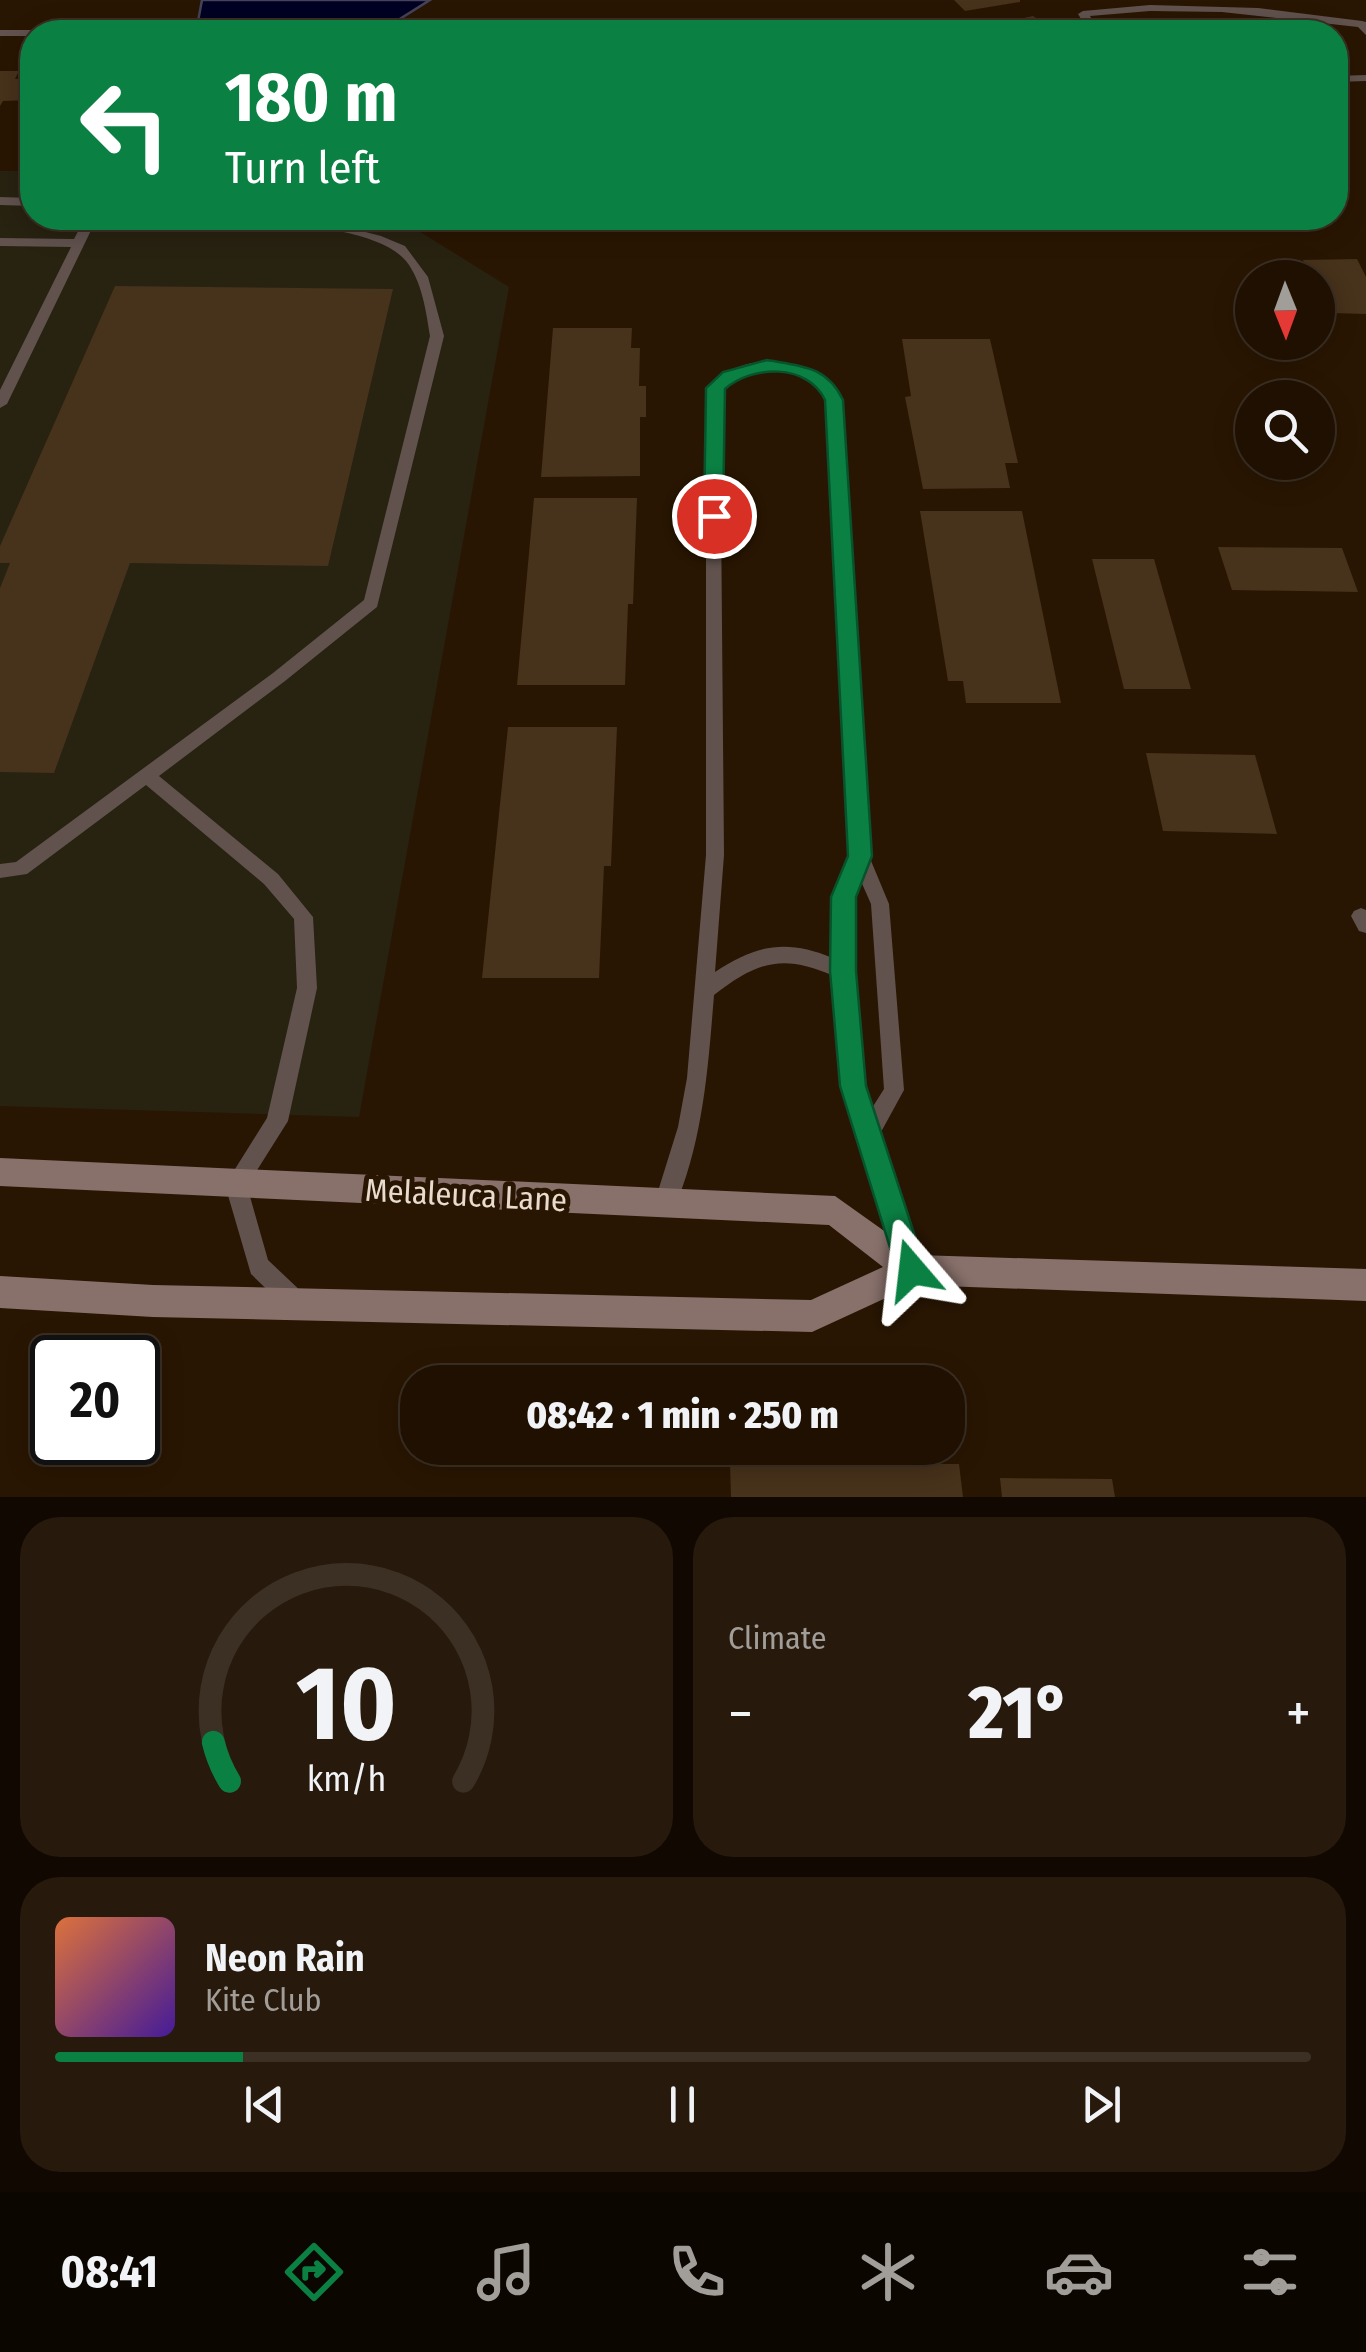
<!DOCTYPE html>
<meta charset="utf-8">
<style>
body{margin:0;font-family:"Fira Sans Condensed",sans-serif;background:#27190c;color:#f1f3f6;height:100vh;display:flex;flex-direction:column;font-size:38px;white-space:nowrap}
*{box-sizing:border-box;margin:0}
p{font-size:32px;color:#a19d99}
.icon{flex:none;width:55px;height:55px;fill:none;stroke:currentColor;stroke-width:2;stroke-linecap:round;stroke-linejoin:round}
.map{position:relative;height:1497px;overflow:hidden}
.side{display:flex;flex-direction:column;gap:20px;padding:20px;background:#110901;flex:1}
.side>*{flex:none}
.top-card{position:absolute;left:20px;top:20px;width:1328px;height:210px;border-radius:40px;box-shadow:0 5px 25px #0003,0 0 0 2px #3c3024;background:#0b8043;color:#fff;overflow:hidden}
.needle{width:65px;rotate:179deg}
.controls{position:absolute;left:1235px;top:260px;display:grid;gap:20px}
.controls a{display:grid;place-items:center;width:100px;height:100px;border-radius:50%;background:#1f1002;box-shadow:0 5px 25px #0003,0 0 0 2px #3c3024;font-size:50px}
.speed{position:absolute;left:30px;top:1335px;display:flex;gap:20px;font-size:50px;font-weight:700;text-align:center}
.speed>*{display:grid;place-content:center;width:130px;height:130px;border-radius:50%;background:#1f1002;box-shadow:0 5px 25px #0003,0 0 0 2px #3c3024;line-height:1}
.speed .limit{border:5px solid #111;border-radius:15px;background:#fff;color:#111}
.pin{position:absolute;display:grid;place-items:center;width:85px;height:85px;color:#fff;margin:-42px;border:5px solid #fff;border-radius:50%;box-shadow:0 2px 10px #0007}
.me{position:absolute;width:110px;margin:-55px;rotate:343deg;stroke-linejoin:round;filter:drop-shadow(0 0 8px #0008)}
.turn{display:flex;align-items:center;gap:35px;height:210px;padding:0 40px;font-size:45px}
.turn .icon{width:130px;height:130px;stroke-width:2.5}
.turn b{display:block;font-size:70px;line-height:85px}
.big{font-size:75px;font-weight:800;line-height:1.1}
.side .widget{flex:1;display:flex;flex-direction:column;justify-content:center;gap:15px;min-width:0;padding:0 35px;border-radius:40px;background:#27190c}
.side .dial{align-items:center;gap:0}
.dial svg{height:260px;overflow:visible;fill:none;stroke:#3c3024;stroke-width:7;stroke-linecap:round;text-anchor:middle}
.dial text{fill:#f1f3f6;stroke:none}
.song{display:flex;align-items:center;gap:30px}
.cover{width:120px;height:120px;border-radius:15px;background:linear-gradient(135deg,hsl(20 70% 55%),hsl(260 70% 35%))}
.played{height:10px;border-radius:5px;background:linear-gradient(90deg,#0b8043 15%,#3c3024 15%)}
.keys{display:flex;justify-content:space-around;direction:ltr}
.heat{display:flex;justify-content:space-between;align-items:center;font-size:55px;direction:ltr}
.side .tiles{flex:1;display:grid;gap:20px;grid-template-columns:1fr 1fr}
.widget:last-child{grid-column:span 2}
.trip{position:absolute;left:400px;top:1365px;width:565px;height:100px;border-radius:40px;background:#1f1002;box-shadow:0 5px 25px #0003,0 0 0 2px #3c3024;font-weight:800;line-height:100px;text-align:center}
.tabs{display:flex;height:160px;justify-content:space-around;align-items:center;background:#0c0601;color:#a19d99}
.tabs .icon{width:70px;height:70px}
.tabs .current{color:#0b8043}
.tabs b{font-size:45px;color:#f1f3f6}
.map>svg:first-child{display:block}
</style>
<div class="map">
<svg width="1366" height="1497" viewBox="0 0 1366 1497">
<rect width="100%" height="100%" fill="#291602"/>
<path fill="#282211" d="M0 171H32V218H398L509 287 359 1117 0 1106Z"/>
<path fill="#000023" stroke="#464257" stroke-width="2.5" d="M202 0H430L379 32H196Z"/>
<g fill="#47321b">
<path d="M954 0H1020V2L965 11Z"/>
<path d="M1033 16 1056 32H1000L991 25Z"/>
<path d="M0 71H19L15 79H32V100L3 101 0 106Z"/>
<path d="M1357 259 1366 277V314L1330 313 1318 278H1312L1303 260Z"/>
<path d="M115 286 393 289 328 566 130 563 54 773 0 772V588L10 563H0V546Z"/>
<path d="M553 328H632L631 348H640L639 386H646V417H640V476L541 477Z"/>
<path d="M902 339H990L1018 463H1005L1010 488 923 489 905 397 911 396Z"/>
<path d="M534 498H637L633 604H628L625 685H517Z"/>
<path d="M920 511H1022L1061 703H966L963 681H948Z"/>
<path d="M1218 547 1342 548 1358 592 1232 590Z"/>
<path d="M1092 559H1154L1191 689H1124Z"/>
<path d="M508 727H617L611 866H604L599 978H482Z"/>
<path d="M1146 753 1255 755 1277 834 1163 831Z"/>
<path d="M730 1464H959L963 1497H731Z"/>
<path d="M1000 1478 1112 1479 1115 1497H1002Z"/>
</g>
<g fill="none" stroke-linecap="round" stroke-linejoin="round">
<g fill="#61524e" fill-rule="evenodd">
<path d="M1150 5 1258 8 1362 21 1366 22V35L1358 27 1222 12 1150 11 1090 16 1099 32H1089L1078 14 1083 11Z"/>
<path d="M0 30H32L37 32H32V36H0Z"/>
<path d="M1366 75V81L1335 82V76Z"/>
<path d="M0 197 32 198V206L0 205Z"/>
<path d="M85 218H97L7 404 0 408V390L71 247 0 246V238L74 239Z"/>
<path d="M272 218H300L342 226 381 236 405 246 428 277 444 336 377 607 285 681 159 776 278 874 313 917 317 988 288 1121 247 1186 268 1260 306 1296 309 1304 306 1312 298 1315 290 1312 251 1274 225 1185 267 1118 297 988 294 919 264 884 146 785 27 874 0 878V864L16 862 273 673 364 600 430 336C426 311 422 281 406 261 383 233 312 226 278 222Z"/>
<path d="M770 361C802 365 822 374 841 400L869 856 889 904 904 1090 881 1132 921 1265 918 1273 910 1276 902 1273 899 1265 859 1131 843 1086 834 976C782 953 757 962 714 995 708 1069 703 1143 673 1211L665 1214 657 1211 654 1204 678 1127 687 1078 706 855V397C721 370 740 363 770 361ZM770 369C795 373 813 380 827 400L851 856 835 897 833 958C787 939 757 944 715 972L724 855 720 397C731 376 747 371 770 369ZM860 879 871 904 884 1089 872 1108 863 1086 853 971V897Z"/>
<path d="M1361 908 1366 910V933L1359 931 1351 916 1354 911Z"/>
</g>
<path fill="#89716b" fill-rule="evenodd" d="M0 1158 835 1196 918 1255 1366 1269V1301L914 1285 812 1332 153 1317 0 1308V1276L153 1285 811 1300 883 1267 829 1225 0 1186Z"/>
</g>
<path fill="#0b8043" stroke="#07532c" stroke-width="2.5" d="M767 360C801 366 827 366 843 400L872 856 856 897V971L866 1086 926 1270 922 1279 912 1284 901 1279 897 1270 840 1086 830 971 831 897 848 856 825 400C808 363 752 365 725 389L723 516 714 522 704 516 706 388 723 372Z"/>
<g text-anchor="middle" stroke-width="10" stroke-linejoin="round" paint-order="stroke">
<g font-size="32" fill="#e9dccf" stroke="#291602">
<text transform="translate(466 1195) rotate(3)" y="11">Melaleuca Lane</text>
</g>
</g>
</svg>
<div class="controls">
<a><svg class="needle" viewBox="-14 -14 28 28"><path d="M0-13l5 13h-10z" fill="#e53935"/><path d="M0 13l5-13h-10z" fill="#a19d99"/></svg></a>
<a><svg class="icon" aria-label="search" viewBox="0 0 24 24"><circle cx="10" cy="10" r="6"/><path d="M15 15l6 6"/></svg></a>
</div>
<div class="speed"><div class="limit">20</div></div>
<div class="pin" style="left:714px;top:516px;background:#d93025"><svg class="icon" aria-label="arrive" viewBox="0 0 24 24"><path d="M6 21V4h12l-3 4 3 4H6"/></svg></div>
<svg class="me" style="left:912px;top:1270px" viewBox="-20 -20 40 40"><path d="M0-17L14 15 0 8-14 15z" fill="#0b8043" stroke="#fff" stroke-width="4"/></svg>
<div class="trip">08:42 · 1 min · 250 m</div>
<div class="top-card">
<div class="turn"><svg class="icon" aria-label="left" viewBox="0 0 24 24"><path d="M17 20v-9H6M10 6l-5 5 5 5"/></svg><div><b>180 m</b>Turn left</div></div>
</div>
</div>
<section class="side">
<div class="tiles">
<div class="widget dial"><svg viewBox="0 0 100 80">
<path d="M14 69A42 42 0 1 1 86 69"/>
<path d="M14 69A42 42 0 0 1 9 57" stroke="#0b8043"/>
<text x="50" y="56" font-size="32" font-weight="700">10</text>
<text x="50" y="72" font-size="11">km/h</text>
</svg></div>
<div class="widget"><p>Climate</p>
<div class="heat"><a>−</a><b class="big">21°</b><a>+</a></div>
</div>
<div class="widget">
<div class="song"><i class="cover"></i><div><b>Neon Rain</b><p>Kite Club</p></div></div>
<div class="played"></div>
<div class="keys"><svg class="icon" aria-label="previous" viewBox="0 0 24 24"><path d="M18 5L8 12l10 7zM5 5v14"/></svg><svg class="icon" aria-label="pause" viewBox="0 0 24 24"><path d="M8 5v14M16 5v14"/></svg><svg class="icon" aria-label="next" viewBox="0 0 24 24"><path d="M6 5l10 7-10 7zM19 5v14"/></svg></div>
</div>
</div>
</section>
<nav class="tabs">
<b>08:41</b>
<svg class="icon current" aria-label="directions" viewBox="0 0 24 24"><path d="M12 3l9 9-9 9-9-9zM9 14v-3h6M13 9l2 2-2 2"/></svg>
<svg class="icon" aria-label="music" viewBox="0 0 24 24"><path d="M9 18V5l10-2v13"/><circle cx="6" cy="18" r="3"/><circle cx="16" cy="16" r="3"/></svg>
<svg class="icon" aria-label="phone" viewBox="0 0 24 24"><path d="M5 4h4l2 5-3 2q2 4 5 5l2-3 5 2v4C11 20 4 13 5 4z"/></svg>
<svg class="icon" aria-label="climate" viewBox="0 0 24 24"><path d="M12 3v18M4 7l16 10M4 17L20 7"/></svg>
<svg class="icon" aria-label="car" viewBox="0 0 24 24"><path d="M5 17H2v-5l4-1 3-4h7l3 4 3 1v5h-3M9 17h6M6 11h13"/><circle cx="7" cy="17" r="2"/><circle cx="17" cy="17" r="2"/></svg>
<svg class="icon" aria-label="filters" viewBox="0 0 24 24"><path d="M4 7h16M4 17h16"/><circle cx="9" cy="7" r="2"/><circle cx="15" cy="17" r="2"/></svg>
</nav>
